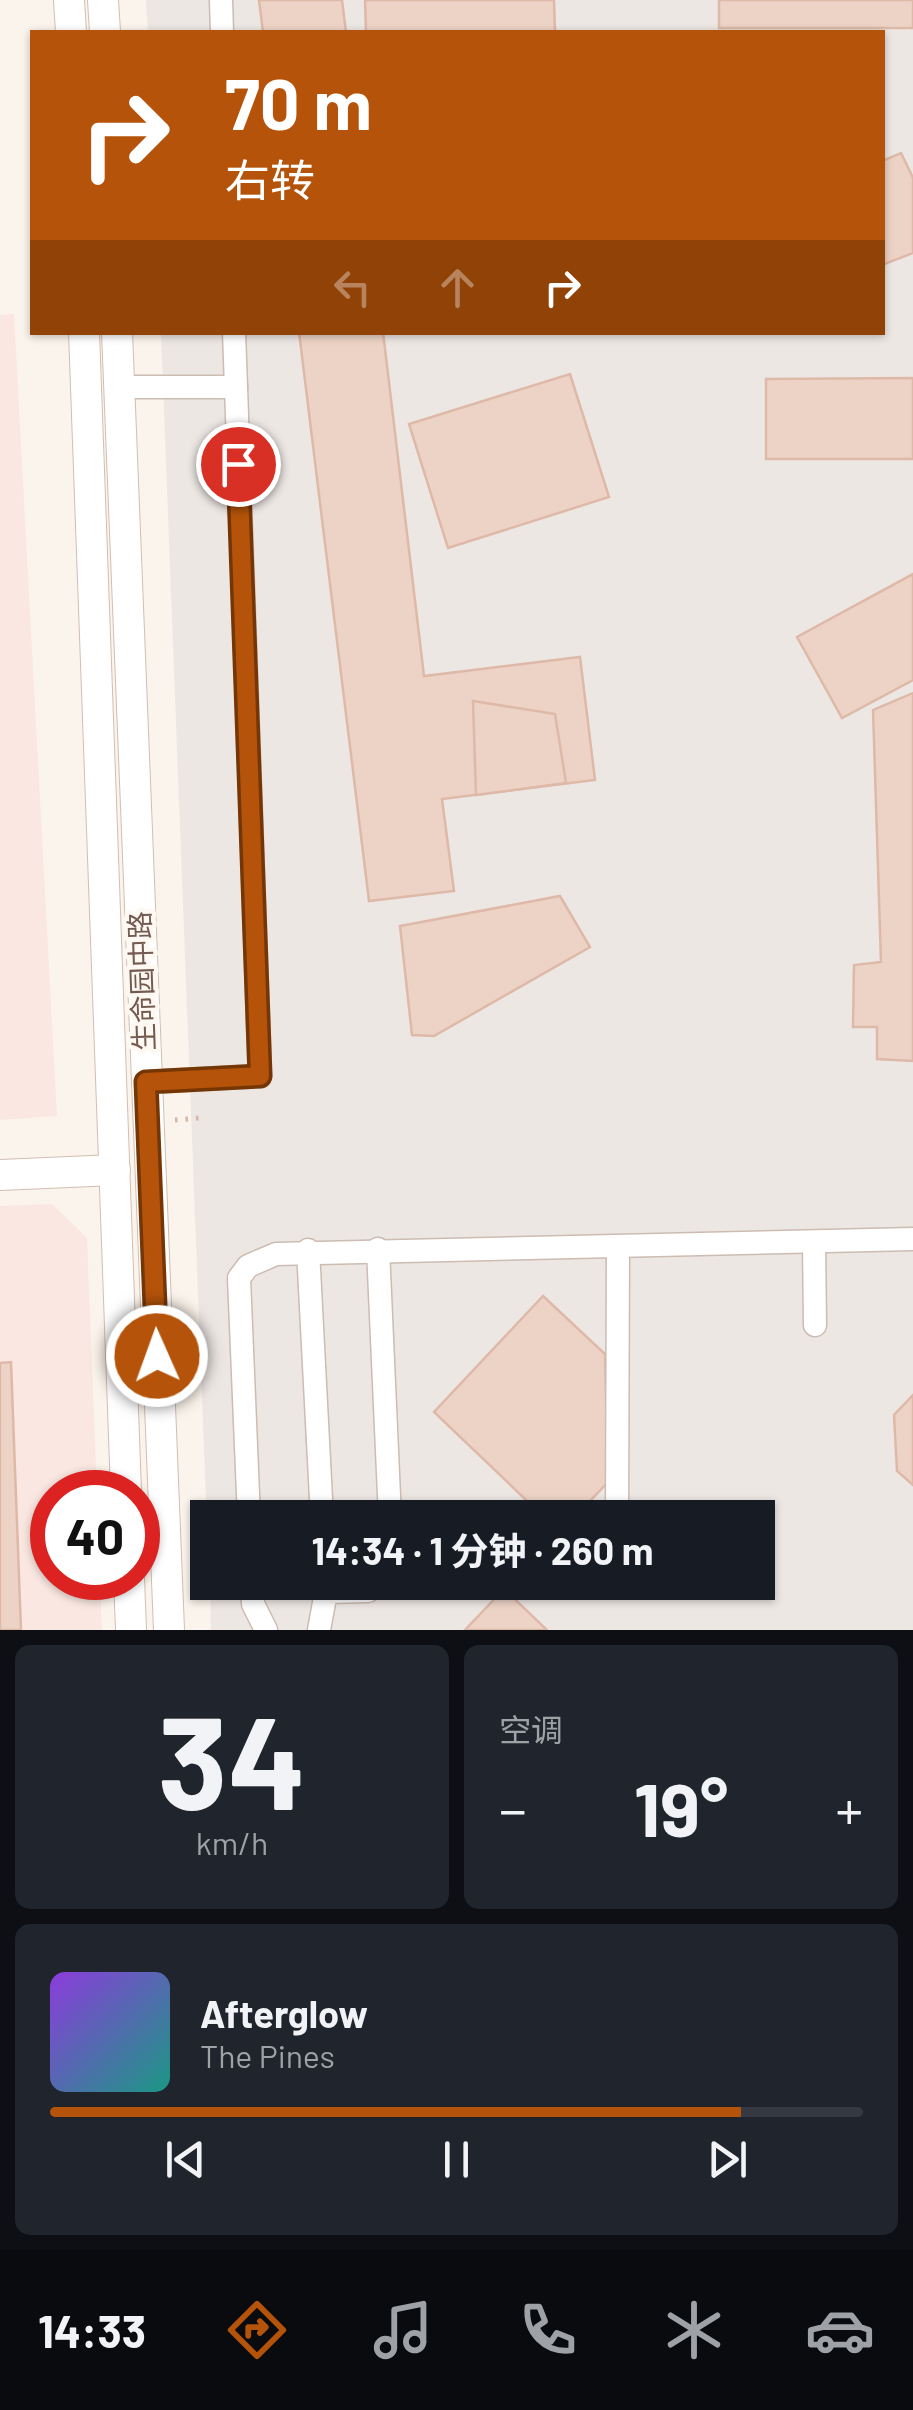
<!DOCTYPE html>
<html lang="zh">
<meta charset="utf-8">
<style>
body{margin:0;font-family:Barlow,"Noto Sans SC",sans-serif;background:#20242c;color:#f1f3f6;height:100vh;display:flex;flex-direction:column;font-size:38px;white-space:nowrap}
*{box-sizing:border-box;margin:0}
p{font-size:32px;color:#9ea1a6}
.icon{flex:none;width:55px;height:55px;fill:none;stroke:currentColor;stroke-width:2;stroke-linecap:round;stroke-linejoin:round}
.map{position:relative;height:1630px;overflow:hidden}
.drawer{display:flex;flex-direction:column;gap:15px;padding:15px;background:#0d0f14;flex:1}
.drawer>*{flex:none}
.top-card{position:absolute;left:30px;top:30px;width:855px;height:305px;border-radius:0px;box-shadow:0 2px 8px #0004;background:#b45309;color:#fff;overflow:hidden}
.speed{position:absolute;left:30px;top:1470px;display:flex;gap:20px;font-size:50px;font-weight:700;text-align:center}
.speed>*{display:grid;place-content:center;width:130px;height:130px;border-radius:50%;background:#171b24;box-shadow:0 2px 8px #0004;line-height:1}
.speed .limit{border:15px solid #d22;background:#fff;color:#111}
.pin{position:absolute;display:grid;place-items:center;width:85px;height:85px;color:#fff;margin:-42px;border:5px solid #fff;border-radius:50%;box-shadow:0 2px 10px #0007}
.me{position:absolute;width:110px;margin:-55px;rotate:358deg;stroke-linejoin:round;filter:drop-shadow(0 0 8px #0008)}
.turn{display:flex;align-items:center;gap:35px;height:210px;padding:0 30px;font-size:45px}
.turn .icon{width:130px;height:130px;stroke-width:2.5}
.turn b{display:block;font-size:70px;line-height:85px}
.lanes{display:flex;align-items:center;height:95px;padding:0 30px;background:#0003;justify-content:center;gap:50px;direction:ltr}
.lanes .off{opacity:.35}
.big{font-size:75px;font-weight:700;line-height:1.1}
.drawer .tile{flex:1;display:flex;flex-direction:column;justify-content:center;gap:15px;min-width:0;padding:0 35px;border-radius:15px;background:#20242c}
.drawer .dial{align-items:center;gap:0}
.dial b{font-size:130px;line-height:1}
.song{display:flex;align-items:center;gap:30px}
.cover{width:120px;height:120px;border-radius:15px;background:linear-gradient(135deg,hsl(270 70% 55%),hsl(170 70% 35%))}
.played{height:10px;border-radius:5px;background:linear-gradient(90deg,#b45309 85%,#363941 85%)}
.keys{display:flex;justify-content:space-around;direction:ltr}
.heat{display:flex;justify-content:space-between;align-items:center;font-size:55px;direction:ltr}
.drawer .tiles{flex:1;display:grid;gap:15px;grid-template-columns:1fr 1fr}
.tile:last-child{grid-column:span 2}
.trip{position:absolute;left:190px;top:1500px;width:585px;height:100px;border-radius:0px;background:#171b24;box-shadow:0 2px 8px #0004;font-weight:700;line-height:100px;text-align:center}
.menu{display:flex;height:160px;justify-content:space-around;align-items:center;background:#090b0e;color:#9ea1a6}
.menu .icon{width:70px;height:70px}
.menu .on{color:#b45309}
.menu b{font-size:45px;color:#f1f3f6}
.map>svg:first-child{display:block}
</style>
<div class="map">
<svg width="913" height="1630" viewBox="0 0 913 1630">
<rect width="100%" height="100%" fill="#fbf4ec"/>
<g fill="#fae7e1">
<path d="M14 314 57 1116 0 1120V315Z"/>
<path d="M52 1204 87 1238 97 1492H52V1578H100L102 1630H0V1206Z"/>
</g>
<path fill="#ede7e4" d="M146 0H913V1630H211L210 1583 758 1582V1518H208L207 1528 161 333 882 332V32H148Z"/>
<g fill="#edd3c6" stroke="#deb9a8" stroke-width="2.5">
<path d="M259 0H342L346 32H263Z"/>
<path d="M365 0H554L555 32H366Z"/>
<rect x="719" y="0" width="194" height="28"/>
<path d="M901 153 913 178V253L882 265V161Z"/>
<path d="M299 332H383L424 676 580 657 595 780 442 799 454 891 369 901Z"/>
<path d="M570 374 609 497 448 548 409 424Z"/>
<path d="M913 378V459H766V379Z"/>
<path d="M913 574V680L842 718 797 637Z"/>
<path d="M913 693V1061L877 1059V1027H853L854 965 881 962 873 710Z"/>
<path d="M473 701 555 714 566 783 476 795Z"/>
<path d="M560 896 590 947 434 1036 412 1035 400 926Z"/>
<path d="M543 1296 605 1354 608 1482 574 1518H545L434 1412Z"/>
<path d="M11 1362 21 1630H0V1363Z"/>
<path d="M913 1395V1485L897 1471 894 1415Z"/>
<path d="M504 1589 547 1630H465Z"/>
</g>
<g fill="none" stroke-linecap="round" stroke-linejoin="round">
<g stroke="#ccbcb2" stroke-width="25">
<g id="street">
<path d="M221 0 222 32"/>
<path d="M120 387H236L234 332"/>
<path d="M145 1082 260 1076 236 387"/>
<path d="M814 1242 815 1325"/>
<path d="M378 1249 390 1518"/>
<path d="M308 1250 322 1518"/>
<path d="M249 1518 239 1278 248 1266 276 1254 913 1239"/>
<path d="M617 1518 618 1248"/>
<path d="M252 1582 253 1604 266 1630"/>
<path d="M319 1630 326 1592 368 1591 381 1582"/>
</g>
</g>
<g stroke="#d1beb3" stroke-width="32">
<g id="secondary">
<path d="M69 0 71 32"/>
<path d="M103 0 105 32"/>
<path d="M84 332 126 1492"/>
<path d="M117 332 169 1630"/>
<path d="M0 1175 115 1170"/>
<path d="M129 1578 131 1630"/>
</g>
</g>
<path stroke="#d3b6a9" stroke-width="5" stroke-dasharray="2.5 8" stroke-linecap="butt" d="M175 1120 200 1118"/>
<use href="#street" stroke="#fff" stroke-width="22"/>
<use href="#secondary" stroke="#fff" stroke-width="30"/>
</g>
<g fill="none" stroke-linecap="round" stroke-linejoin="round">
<g stroke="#753606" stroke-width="25">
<path id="route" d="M157 1356 146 1082 260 1076 238 464"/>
</g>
<use href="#route" stroke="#b45309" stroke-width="18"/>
</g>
<g text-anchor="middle" stroke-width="9" stroke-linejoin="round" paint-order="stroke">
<g font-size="28" fill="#745b51" stroke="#fef8f2">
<text transform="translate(142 981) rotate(-92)" y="10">生命园中路</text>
</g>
</g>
</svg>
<div class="speed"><div class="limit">40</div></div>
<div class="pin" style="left:238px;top:464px;background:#d93025"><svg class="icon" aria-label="arrive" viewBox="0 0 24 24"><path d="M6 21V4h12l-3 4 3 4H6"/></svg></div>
<svg class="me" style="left:157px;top:1356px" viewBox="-20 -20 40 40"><circle r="17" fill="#b45309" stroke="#fff" stroke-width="3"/><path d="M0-11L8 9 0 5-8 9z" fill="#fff"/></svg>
<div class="trip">14:34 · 1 分钟 · 260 m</div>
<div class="top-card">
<div class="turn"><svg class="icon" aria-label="right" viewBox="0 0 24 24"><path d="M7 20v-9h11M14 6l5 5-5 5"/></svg><div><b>70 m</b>右转</div></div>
<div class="lanes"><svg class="icon off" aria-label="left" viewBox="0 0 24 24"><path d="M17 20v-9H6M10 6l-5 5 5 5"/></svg><svg class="icon off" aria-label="ahead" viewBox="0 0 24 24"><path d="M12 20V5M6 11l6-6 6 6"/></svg><svg class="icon" aria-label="right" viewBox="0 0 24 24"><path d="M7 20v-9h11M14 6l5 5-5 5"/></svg></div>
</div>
</div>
<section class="drawer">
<div class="tiles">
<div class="tile dial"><b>34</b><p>km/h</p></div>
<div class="tile"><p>空调</p>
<div class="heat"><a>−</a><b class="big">19°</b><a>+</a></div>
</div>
<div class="tile">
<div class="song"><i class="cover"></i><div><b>Afterglow</b><p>The Pines</p></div></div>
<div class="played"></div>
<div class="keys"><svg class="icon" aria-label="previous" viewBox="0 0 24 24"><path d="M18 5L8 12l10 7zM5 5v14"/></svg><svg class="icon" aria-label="pause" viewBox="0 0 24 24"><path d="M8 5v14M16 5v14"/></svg><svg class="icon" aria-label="next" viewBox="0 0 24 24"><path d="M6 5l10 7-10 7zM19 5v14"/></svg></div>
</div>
</div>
</section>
<nav class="menu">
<b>14:33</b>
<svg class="icon on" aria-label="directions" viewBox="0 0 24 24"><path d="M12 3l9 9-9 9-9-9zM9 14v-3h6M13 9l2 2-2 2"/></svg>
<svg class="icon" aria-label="music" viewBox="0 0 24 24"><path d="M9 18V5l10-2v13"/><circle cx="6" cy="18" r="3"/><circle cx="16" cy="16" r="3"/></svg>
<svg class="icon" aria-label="phone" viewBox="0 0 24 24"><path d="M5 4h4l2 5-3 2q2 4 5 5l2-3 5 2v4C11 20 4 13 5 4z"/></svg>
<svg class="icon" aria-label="climate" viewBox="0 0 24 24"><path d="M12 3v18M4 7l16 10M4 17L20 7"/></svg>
<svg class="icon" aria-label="car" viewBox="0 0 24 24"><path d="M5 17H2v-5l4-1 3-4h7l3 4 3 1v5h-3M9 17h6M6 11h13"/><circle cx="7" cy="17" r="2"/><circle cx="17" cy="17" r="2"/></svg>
</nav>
